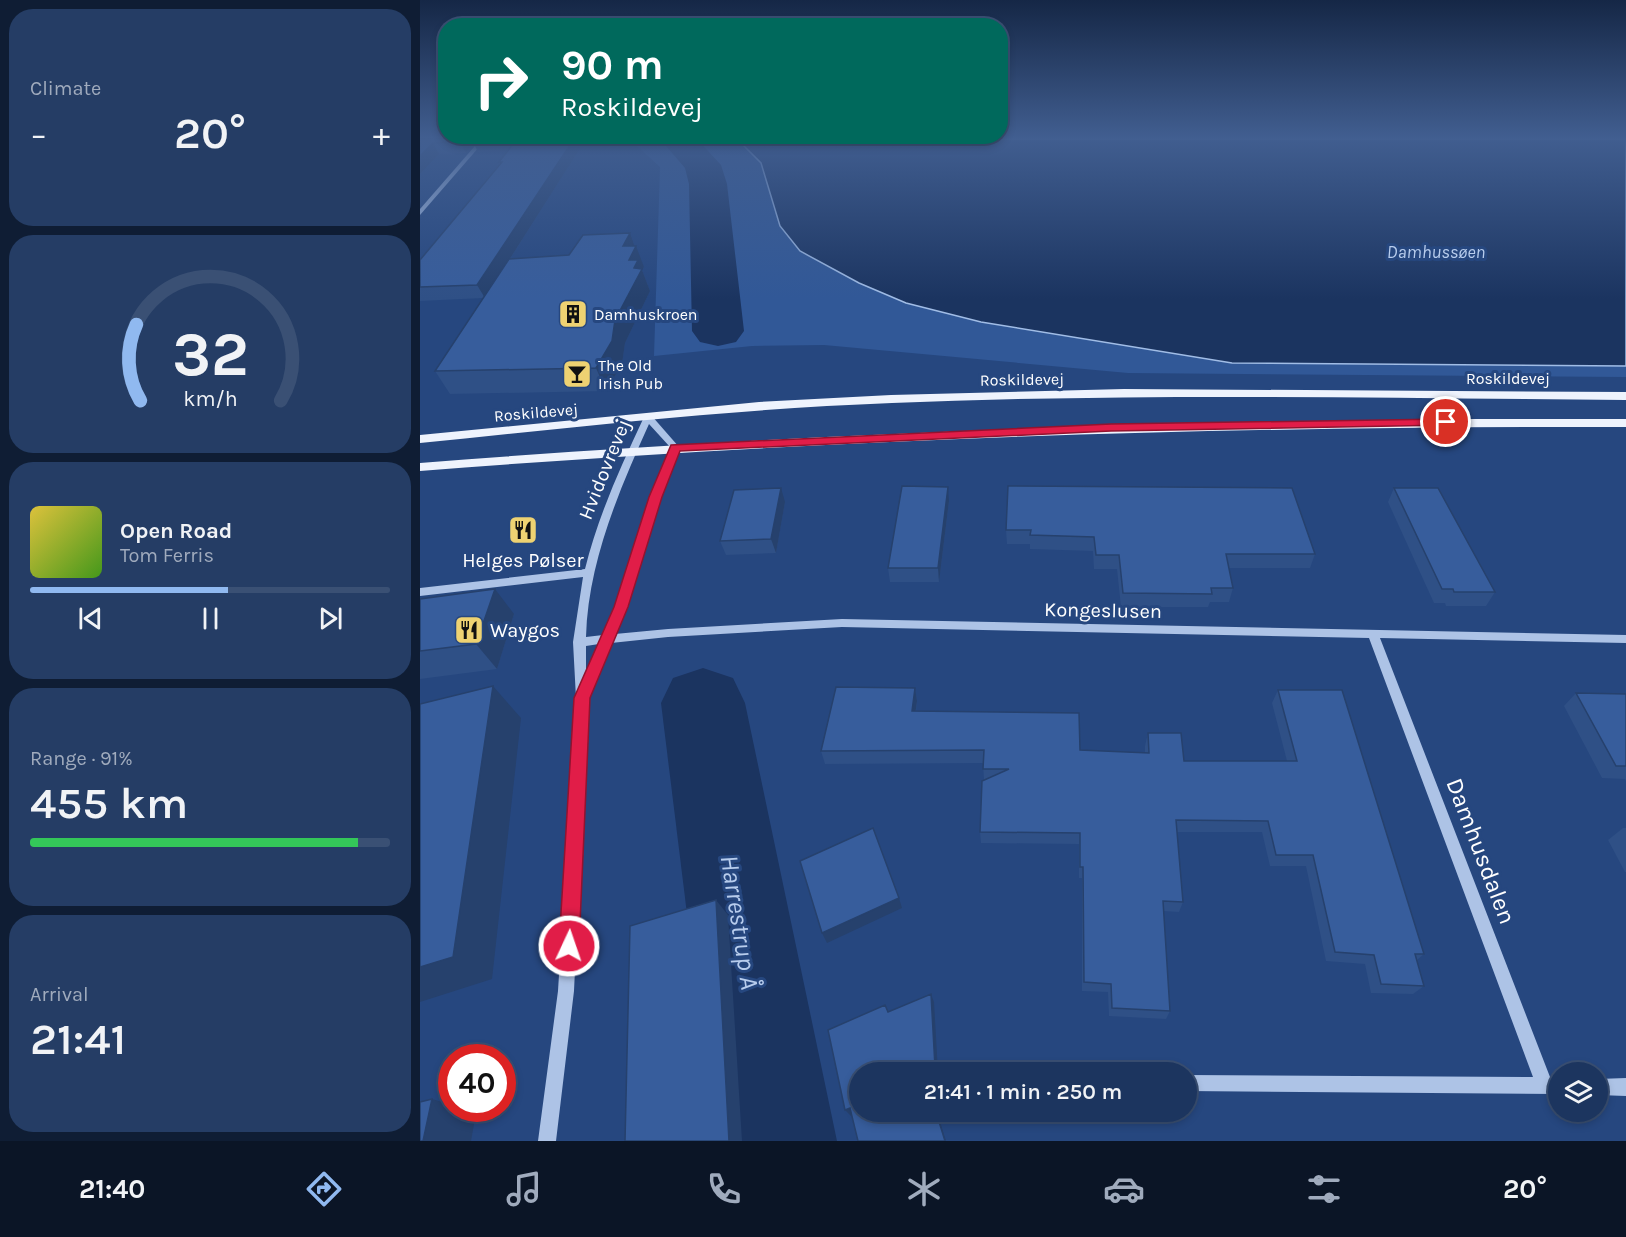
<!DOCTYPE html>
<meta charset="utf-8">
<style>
body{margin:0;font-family:Karla,sans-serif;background:#253d65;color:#f1f3f6;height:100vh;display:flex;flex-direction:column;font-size:22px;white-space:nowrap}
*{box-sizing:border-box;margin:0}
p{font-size:20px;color:#a0abbd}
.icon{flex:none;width:33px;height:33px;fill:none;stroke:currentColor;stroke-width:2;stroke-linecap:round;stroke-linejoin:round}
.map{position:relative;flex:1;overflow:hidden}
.side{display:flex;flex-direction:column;gap:9px;padding:9px;background:#0f1d34;width:420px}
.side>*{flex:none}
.banner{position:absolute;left:18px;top:18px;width:570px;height:126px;border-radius:24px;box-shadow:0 3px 9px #0003,0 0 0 2px #3a5074;background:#00695c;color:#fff;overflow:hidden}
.fabs{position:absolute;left:1128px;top:1062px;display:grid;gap:12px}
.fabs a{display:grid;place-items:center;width:60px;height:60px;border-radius:50%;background:#1c355f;box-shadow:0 3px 9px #0003,0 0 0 2px #3a5074;font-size:30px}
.speed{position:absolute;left:18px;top:1044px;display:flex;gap:12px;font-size:30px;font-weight:700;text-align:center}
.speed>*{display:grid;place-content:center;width:78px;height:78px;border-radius:50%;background:#1c355f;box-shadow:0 3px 9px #0003,0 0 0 2px #3a5074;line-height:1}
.speed .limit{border:9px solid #d22;background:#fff;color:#111}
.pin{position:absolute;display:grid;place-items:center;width:51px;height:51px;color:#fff;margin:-26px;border:3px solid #fff;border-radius:50%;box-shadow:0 2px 6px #0007}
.me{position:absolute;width:66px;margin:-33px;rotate:3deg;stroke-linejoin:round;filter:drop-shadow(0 0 4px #0008)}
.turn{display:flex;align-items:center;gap:21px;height:126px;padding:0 24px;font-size:27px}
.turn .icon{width:78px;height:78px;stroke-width:2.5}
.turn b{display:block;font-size:42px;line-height:51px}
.big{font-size:45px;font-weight:600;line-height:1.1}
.side .card{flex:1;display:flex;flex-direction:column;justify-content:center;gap:9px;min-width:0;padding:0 21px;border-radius:24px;background:#253d65}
.side .dial{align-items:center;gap:0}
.dial svg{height:156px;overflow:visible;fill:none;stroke:#3a5074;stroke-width:7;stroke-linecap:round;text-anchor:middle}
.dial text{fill:#f1f3f6;stroke:none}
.song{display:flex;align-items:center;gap:18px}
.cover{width:72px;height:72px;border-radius:9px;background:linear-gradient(135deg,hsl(50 70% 55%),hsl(100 70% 35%))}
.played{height:6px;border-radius:3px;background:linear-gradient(90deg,#90b9f0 55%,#3a5074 55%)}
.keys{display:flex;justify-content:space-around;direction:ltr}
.heat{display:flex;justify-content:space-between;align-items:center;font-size:33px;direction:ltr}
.charge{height:9px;border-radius:4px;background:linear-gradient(90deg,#34c759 91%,#3a5074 0)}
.trip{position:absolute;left:429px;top:1062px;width:348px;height:60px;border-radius:30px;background:#1c355f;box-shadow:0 3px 9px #0003,0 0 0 2px #3a5074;font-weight:600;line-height:60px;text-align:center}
.tabs{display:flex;height:96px;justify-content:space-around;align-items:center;background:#0b1526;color:#a0abbd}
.tabs .icon{width:42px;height:42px}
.tabs .selected{color:#90b9f0}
.tabs b{font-size:27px;color:#f1f3f6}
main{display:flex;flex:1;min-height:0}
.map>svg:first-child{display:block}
</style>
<main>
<section class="side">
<div class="card"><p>Climate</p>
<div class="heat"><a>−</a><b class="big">20°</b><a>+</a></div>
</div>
<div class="card dial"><svg viewBox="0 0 100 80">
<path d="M14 69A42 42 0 1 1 86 69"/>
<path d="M14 69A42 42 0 0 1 12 30" stroke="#90b9f0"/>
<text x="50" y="56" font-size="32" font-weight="700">32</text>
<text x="50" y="72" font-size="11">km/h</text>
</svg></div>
<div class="card">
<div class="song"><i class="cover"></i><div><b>Open Road</b><p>Tom Ferris</p></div></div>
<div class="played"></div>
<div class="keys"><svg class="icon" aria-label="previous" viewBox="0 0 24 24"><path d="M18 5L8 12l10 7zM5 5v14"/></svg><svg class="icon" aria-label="pause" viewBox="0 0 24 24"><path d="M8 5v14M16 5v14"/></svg><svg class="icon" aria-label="next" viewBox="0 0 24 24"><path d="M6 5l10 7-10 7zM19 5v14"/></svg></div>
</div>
<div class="card"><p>Range · 91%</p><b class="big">455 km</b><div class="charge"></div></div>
<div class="card"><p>Arrival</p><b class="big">21:41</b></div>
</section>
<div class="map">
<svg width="1206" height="1141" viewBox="0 0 1206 1141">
<rect width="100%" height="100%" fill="#26477f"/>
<path fill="#315897" d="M209 139H317L341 163 360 226 380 251 439 283 486 303 561 322 812 363 1206 366V377L708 373 404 345 332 346 234 356 240 167Z"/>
<path fill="#1b3460" stroke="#a1bde6" stroke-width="1.5" d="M317 139H1206V366L812 363 561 322 486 303 439 283 380 251 360 226 341 163Z"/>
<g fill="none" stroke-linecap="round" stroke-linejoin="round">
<g fill="#1b3460" fill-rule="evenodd">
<path d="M240 139H277L301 165 307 184 324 331 316 342 298 346 280 342 272 331 269 184 265 168Z"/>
<path d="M283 668 313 678 325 703 417 1141H295L241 703 253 678Z"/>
</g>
<g fill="#adc3e6" fill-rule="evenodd">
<path d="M61 139H66L0 215V209Z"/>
<path d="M228 414 231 415 259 447 241 497 206 607 195 634 248 629 422 619 1206 635V643L960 638 1130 1077 1138 1078V1094L766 1091V1075L1113 1077 949 638 422 627 248 637 191 643 168 698 154 991 136 1141H118L138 991 156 698 153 642 163 577 0 596V588L165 569C178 516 201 466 224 417ZM229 424 250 447C226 509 210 574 183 635L166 637C168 562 199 491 229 424ZM179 644 166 674V646Z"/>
<path d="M1206 1078V1096L1178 1095V1079Z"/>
</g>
<g fill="#eef3fd" fill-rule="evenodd">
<path d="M704 389 1206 392V400C961 398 716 393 472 403 314 409 157 427 0 443V435L339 402 471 395Z"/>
<path d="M1055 419H1206V427C803 426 402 439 0 471V463C351 435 703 422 1055 419Z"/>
</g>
</g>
<g fill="#2f5086">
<path d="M0 139H166L90 259 149 255 214 246 224 267 222 270 230 291 205 343 202 364 186 391 30 394 15 371 63 298 0 301V260L80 163 79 162 88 150 58 152 54 144 46 153 19 154 0 174Z"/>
<path d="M872 488 895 554 890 568H809L813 588 809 602H790L788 607H701L697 569H674L673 551 610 549V544H587L586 530Z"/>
<path d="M974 488 1075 592 1066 606H1026L1025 603H1014L968 502Z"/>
<path d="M529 501 519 582H470L468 568Z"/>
<path d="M365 502 356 553 306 555 300 541Z"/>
<path d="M0 599 94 614 77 669 0 679Z"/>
<path d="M495 688 497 701 496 711 660 750 725 753V746L728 733 764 761H867L852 703 858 690 1004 954 997 960 1004 986 993 994 951 993 945 964 906 961 886 866H850L842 832H757L763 902 759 912 743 911 750 1011 746 1019 689 1016 688 992 662 991V878H659V844L561 843 560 832 564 780 563 763 405 764 401 751Z"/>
<path d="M1156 693 1206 694V781L1205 779 1182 778 1144 706Z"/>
<path d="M1203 828H1206V872H1205L1188 840Z"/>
</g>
<g fill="#26416d">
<path d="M42 139H59L52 141 54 144 46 153 40 141Z"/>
<path d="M154 139H166L65 298 57 285Z"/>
<path d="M13 143 19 154 0 174V156Z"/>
<path d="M210 233 215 248 216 246 224 267 222 270 230 291 205 343 202 364 186 391 176 368 203 246Z"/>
<path d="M528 487 529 501 519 582 518 568Z"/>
<path d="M361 488 365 502 356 553 351 539Z"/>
<path d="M75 589 94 614 77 669 56 644Z"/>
<path d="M73 686 101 718 72 979 0 1002V967Z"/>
<path d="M495 688 497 701 494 723 492 711Z"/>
<path d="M479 898 482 908 407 943 402 933Z"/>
<path d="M296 900 308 915 322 1141H309Z"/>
<path d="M511 994 514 1002 518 1072H505Z"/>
<path d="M12 1099 32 1105V1108H41L56 1113 51 1141H3Z"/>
<path d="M430 1108 435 1114 431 1116 425 1110Z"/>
<path d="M516 1112H517L526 1141H525Z"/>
</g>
<g fill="#375d9c" stroke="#26416d" stroke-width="1.5">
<path d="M0 139H42L40 141 13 143 0 156Z"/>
<path d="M53 139H78L52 141Z"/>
<path d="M97 139H154L57 285 0 287V260L82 162H79Z"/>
<path d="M210 233 203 246H216L209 260H218L214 268 222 269 195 320 192 341 176 368 15 371 89 259 149 255 163 235Z"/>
<path d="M482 486 528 487 518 568H468Z"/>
<path d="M588 486 872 488 895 554H806L813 588H791L792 594 703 593 699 555H676L674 537 610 535 611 530H586Z"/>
<path d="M361 488 351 539 300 541 314 490Z"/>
<path d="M974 488H1018L1075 592H1034L1033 589H1022Z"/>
<path d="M75 589 56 644 0 651V599Z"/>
<path d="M73 686 33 957 0 967V704Z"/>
<path d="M416 687 495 688 492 711 659 713 660 750 729 753 728 733H761L764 761H877L858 690H922L1004 954H995L1004 986 961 984 954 955 915 952 893 855H856L848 821 756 820 763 902 743 901 750 1011 692 1008 691 984 664 982 663 867H660V833L560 832 562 781 589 769H563L564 750 401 751Z"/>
<path d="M1156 693 1206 694V766H1196Z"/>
<path d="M453 828 479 898 402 933 380 861Z"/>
<path d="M296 900 309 1141H205L210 926Z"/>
<path d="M511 994 515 1067 505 1072H440V1112H516L525 1141H438L430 1108 425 1110 408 1030 465 1005 468 1012Z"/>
<path d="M12 1099 3 1141H0V1102Z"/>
</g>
<linearGradient id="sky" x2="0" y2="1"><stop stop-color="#152746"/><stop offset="0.46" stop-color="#415e90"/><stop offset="1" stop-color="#415e90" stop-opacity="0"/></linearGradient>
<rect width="1206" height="299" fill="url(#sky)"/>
<path fill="#e11d48" stroke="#92132f" stroke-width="1.5" d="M1026 419 1031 422 1030 425 691 431 260 451 242 497 208 607 170 698 159 946 156 953 149 956 142 953 139 946 154 698 194 607 229 497 251 445 691 424Z"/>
<defs>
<g id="building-square" transform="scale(1.5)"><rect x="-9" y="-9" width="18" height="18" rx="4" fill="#eed272" stroke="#26477f"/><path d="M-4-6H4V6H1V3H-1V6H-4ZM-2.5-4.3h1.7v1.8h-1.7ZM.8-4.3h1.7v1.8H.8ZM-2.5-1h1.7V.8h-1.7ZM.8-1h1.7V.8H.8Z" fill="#111"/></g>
<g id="bar-square" transform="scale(1.5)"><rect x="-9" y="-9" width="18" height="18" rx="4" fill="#eed272" stroke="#26477f"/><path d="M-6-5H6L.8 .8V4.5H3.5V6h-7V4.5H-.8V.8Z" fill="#111"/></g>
<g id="restaurant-square" transform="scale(1.5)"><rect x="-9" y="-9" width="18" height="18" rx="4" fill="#eed272" stroke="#26477f"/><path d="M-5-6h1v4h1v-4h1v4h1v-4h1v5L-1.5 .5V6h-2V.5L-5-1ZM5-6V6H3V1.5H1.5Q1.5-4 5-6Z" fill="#111"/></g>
</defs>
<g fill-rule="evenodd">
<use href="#building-square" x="153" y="314"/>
<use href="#bar-square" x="157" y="374"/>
<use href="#restaurant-square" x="103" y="530"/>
<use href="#restaurant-square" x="49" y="630"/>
</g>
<g text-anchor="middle" stroke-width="6" stroke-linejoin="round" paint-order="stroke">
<g font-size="16" fill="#fff" stroke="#26477f" text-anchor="start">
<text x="174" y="320">Damhuskroen</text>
<text x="178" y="371">The Old<tspan x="178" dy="18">Irish Pub</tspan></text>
</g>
<g font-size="16" fill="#fff" stroke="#26477f">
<text x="1088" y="384">Roskildevej</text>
<text transform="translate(602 379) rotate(-1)" y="6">Roskildevej</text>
<text transform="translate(116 412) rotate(-5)" y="6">Roskildevej</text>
</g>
<g font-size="18" font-style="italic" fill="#b8cded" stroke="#26477f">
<text x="1016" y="258">Damhussøen</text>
</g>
<g font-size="20" fill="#fff" stroke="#26477f">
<text transform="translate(184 469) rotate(-68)" y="7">Hvidovrevej</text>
<text transform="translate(683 610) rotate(1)" y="7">Kongeslusen</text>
</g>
<g font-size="20" fill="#fff" stroke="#26477f">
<text x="103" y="567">Helges Pølser</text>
<text x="70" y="637" text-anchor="start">Waygos</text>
</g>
<g font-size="24" fill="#fff" stroke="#26477f">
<text transform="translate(1061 851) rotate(69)" y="8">Damhusdalen</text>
</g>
<g font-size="26" font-style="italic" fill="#b8cded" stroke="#26477f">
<text transform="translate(320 922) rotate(81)" y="9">Harrestrup Å</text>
</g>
</g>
</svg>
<div class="fabs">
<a><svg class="icon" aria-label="layers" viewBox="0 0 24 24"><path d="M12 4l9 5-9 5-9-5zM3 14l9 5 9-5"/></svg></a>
</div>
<div class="speed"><div class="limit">40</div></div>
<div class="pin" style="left:1026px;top:422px;background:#d93025"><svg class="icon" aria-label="arrive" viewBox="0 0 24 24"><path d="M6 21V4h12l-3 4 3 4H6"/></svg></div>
<svg class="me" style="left:149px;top:946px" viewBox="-20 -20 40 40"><circle r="17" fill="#e11d48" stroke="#fff" stroke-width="3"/><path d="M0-11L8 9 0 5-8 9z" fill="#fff"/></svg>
<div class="trip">21:41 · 1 min · 250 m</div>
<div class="banner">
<div class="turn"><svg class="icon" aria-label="right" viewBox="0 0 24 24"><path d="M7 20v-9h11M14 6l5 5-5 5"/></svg><div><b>90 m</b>Roskildevej</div></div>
</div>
</div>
</main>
<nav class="tabs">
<b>21:40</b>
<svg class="icon selected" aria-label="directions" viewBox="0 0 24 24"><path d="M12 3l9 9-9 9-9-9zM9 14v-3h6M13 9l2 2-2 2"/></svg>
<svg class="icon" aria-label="music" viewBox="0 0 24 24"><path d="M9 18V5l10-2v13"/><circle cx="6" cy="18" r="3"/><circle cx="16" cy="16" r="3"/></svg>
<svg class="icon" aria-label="phone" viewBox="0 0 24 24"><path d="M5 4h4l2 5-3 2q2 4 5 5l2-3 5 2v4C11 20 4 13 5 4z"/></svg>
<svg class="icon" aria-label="climate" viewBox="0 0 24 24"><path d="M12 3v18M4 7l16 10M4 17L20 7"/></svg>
<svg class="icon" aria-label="car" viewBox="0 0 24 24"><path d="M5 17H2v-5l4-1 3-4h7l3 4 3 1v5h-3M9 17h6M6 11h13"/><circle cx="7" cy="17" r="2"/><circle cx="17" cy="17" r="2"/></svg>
<svg class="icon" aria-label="filters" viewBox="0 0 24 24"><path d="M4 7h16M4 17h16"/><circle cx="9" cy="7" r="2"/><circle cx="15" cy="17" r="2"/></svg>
<b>20°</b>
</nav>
